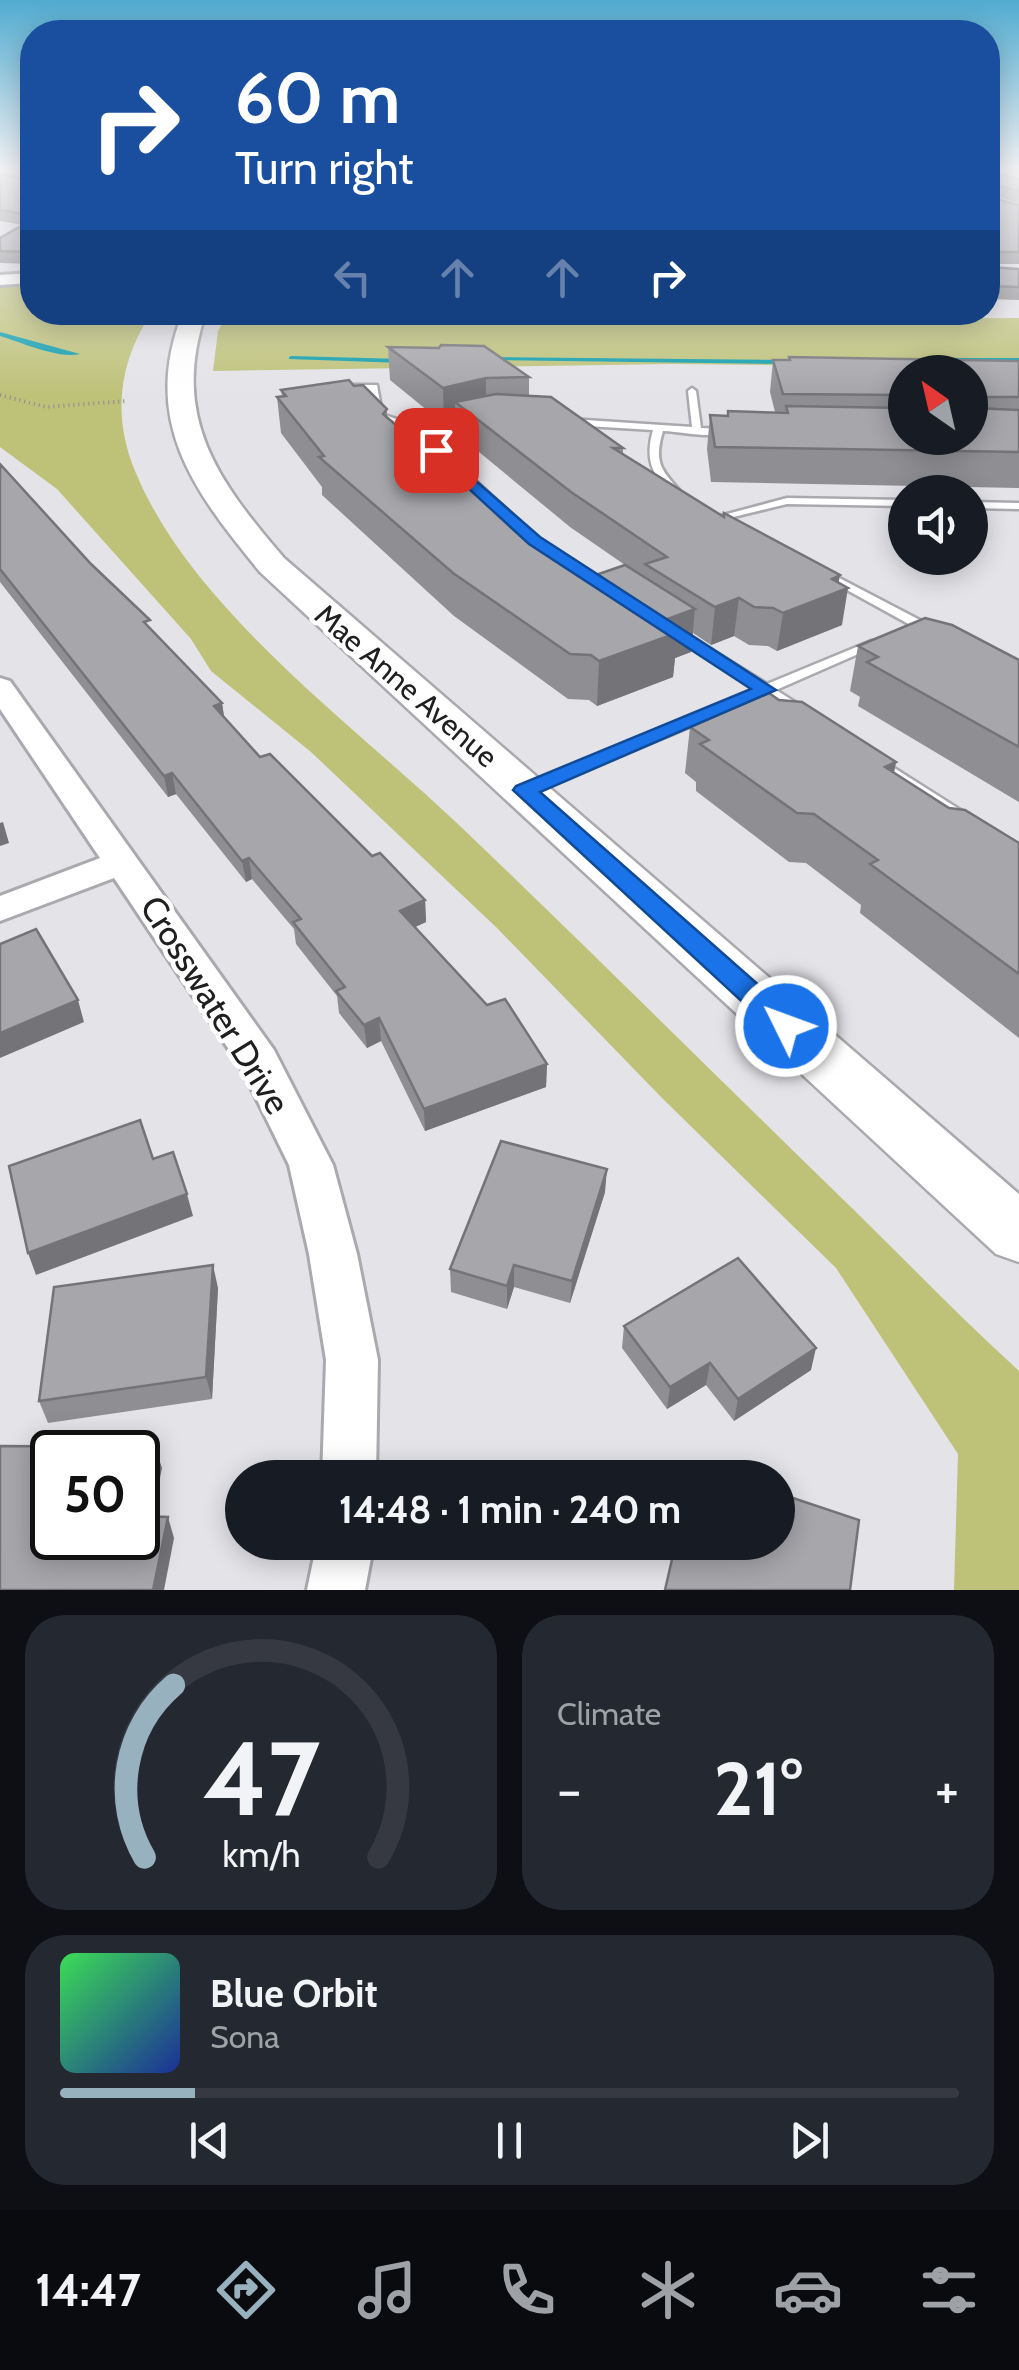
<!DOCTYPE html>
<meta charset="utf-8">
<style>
body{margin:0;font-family:Cabin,sans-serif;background:#242831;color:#f1f3f6;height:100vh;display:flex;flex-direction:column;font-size:38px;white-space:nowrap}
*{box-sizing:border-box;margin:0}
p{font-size:32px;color:#9ea1a6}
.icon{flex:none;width:55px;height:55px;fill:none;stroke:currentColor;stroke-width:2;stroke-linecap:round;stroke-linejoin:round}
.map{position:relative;height:1590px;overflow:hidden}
.details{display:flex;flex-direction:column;gap:25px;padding:25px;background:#0d0f14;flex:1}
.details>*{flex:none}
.top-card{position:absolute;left:20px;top:20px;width:980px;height:305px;border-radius:40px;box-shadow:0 5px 25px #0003;background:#1a4fa0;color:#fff;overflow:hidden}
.needle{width:65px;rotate:326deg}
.controls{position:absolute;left:888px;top:355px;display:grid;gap:20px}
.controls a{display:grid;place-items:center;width:100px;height:100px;border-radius:50%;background:#171b24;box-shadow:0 5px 25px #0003;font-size:50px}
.speed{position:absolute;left:30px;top:1430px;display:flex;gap:20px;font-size:50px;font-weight:700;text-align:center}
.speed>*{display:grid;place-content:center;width:130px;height:130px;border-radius:50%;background:#171b24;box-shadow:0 5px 25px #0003;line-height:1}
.speed .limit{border:5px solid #111;border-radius:15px;background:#fff;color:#111}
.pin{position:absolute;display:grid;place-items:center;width:85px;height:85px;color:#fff;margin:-42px;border-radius:20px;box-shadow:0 5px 15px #0006}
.me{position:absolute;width:110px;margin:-55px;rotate:312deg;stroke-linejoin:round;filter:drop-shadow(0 0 8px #0008)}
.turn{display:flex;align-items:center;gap:35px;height:210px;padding:0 50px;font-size:45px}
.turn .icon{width:130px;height:130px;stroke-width:2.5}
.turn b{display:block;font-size:70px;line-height:85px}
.lanes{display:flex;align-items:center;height:95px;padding:0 50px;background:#0003;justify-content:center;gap:50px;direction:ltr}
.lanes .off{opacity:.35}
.big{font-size:75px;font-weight:700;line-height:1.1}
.details .widget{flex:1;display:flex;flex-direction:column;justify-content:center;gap:15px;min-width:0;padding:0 35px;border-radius:40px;background:#242831}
.details .dial{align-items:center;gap:0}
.dial svg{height:260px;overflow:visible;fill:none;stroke:#363941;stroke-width:7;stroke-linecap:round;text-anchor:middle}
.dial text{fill:#f1f3f6;stroke:none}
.song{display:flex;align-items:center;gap:30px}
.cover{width:120px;height:120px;border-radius:15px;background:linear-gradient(135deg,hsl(130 70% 55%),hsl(230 70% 35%))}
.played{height:10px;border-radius:5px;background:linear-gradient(90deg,#98b1bf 15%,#363941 15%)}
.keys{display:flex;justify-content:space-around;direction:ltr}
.heat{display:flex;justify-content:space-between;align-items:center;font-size:55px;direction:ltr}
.details .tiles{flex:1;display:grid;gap:25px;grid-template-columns:1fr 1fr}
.widget:last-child{grid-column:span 2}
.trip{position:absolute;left:225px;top:1460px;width:570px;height:100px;border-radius:50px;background:#171b24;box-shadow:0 5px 25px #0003;font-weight:700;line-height:100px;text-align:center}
.dock{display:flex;height:160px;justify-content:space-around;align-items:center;background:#090b0e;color:#9ea1a6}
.dock .icon{width:70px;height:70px}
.dock .current{color:#98b1bf}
.dock b{font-size:45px;color:#f1f3f6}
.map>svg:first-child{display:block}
</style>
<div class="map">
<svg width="1019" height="1590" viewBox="0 0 1019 1590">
<rect width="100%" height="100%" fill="#e3e3e8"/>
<g fill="#bec279">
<path d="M32 284V312L151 313C119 363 112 415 135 471 191 608 354 725 460 826 593 953 724 1084 856 1212 910 1265 963 1320 1019 1371V1590H954L958 1454 836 1268 662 1098 497 928 311 752 211 671 191 639 57 489 0 447V286Z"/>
<path d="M525 312 673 320 1019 318V368L672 364 213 371 218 331 228 313Z"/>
</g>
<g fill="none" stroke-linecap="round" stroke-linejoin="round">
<g fill="#0e9dad" fill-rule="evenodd">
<path d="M0 332 80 354C58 359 23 343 0 336Z"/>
<path d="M291 356 403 359 407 361 403 363 289 359V357Z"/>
<path d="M488 357 788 360 792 362 788 364 486 360V358Z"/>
<path d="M898 358H1019V362L896 361 894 360Z"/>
</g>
<g stroke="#a9a9ae" stroke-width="5">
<g id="service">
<path d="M343 385H377L381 408 385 415 435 432 475 420V424L440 436 441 449 515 517V521H507L433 452 430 437 379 419 371 408 370 390H346L343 389Z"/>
<path d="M692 388 696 391 701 428 726 429 731 432C710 439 685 432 663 431 654 461 660 469 680 491L679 493H671C651 474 645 458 653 430L570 425 565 422 570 419 692 427 688 391Z"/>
<path d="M787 498 905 500V506L787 504 721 520 716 517Z"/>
<path d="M970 502 1019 503V509L970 508Z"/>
<path d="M822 569 933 627 935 630 929 634 925 633 818 574 816 572Z"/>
<path d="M678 629 767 684 871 641H879L881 644 776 690 803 707 805 710 803 713H793L765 695 532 793H522L520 790 522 787 756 689 674 636 672 633Z"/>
<path d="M880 759 970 816 973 819 970 822H960L875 766 873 763Z"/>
</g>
</g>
<g stroke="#a9a9ae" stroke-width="6">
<g id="minor">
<path d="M32 273V283L0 285V275Z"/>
<path d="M0 678 10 681 274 1050 333 1165 357 1254 378 1360 376 1478H322L326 1360 309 1254 289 1165 242 1069 114 878 0 921V896L100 858 0 709Z"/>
<path d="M317 1542H374L365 1590H307Z"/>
</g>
</g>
<g stroke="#a9a9ae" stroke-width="5">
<path id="secondary" d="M183 312H206C170 417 218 481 284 558L1019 1194V1262L996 1254 260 572C193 490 140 421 183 312Z"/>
</g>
<path stroke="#8d8d90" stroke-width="4" stroke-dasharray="1 4" stroke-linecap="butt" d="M0 395 46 407 127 401"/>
<use href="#service" fill="#fff" fill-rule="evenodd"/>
<use href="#minor" fill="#fff" fill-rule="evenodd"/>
<use href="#secondary" fill="#fff" fill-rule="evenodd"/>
</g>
<g fill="#8f8f93" fill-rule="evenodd">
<path d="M10 170H32V177Z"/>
<path d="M988 171 1019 179V203L989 195V197L1019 205V264H990V267L1019 269V300L988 299Z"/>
<path d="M0 173 29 181 32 178V264L0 263V251L23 225 0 221Z"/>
<path d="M388 347 439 348 529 377V396L623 448V454L723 516 839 582 842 625 777 651 768 646 749 645 734 636 711 645 693 633 691 652 675 658 673 677 597 706 589 700 568 699 454 616 322 495V487L281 433 277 397 282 396 281 390 354 386 387 409V418L438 461 590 577 625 565 570 527 456 433 455 421 444 424 390 380Z"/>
<path d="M789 357 1019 361V488L711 482 707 449 710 415 727 416 728 411 775 412 770 392 773 360H789ZM905 372 970 438H905Z"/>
<path d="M0 464 152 631 222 703 224 717 260 757 372 856 425 900 426 922 415 927 487 1005 547 1064 546 1087 425 1131 381 1041 367 1048 339 1013 337 996 296 944 294 929 252 879 246 882 176 794 168 797 0 582Z"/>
<path d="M858 646 1019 660V802L858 706 860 697 850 691Z"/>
<path d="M779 700 896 762 894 773 949 808 1019 843V1038L860 913 861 905 806 863 789 862 696 791V782L685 773 690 727Z"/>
<path d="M605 1192 570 1303 514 1287 507 1309 451 1292 450 1269Z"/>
<path d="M218 1288 212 1399 48 1423 39 1401Z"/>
<path d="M624 1326 811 1370 734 1421 706 1385 667 1409 622 1348Z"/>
</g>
<g fill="#747478">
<path d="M486 378V413L455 402V421L444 424 443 388Z"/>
<path d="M840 575 837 592 848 588 842 625 777 651 783 613 832 579Z"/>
<path d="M739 598 734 636 711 645 715 607Z"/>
<path d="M695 609 691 652 675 658 673 677 597 706 599 661 659 622Z"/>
<path d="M222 703 225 723 214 706Z"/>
<path d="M896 762 886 809 885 767Z"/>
<path d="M172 773 176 794 168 797 164 776Z"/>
<path d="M3 822 9 843 0 846V823Z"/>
<path d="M249 858 252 879 246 882 242 861Z"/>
<path d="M425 900 426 922 402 933 400 911Z"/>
<path d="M78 1000 84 1022 0 1058V1033Z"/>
<path d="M379 1018 381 1041 367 1048 364 1025Z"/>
<path d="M547 1064 546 1087 425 1131 424 1109Z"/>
<path d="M607 1169 605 1192 570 1303 572 1281Z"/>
<path d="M187 1194 193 1216 36 1275 28 1253Z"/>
<path d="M213 1265 218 1288 212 1399 206 1377Z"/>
<path d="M514 1265V1287L507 1309V1286Z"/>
<path d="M816 1348 811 1370 734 1421 738 1399Z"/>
<path d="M710 1363 706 1385 667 1409 670 1387Z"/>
<path d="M155 1447 162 1468 148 1538 140 1516Z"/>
<path d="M168 1517 174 1538 164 1590H153Z"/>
</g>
<g fill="#a6a6ab" stroke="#747478" stroke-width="2.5" fill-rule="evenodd">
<path d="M988 171 1019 179V191L988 183 989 197 1019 205V252H988L990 267 1019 269V287L988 286Z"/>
<path d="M0 173 29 181 32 178V215L0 210Z"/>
<path d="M32 220V252L0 251V238Z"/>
<path d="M441 345 484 346 529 377 486 378 443 388 388 347 439 348Z"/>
<path d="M789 357 1019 361V397H975L970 404 974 408 1019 410V452L715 447 710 415 728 416V411L788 413 786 406 905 408V438H970V372H905V395L783 394 773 360H790Z"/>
<path d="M349 380 354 386 363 385 387 409 383 414 438 461 590 577 625 565 695 609 659 622 677 633 599 661 591 655 570 654 453 573 319 457 324 456 277 397 286 396 281 390Z"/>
<path d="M496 394 551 397 623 448H613L724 517V513L840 575 832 579 848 588 783 613 773 608 754 607 739 598 715 607 645 564 667 557 571 492 455 402Z"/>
<path d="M0 464 91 564 150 620 144 622 222 703 214 706 260 757 270 754 372 856 380 853 425 900 400 911 487 1005 505 999 547 1064 424 1109 379 1018 364 1025 336 991 345 987 293 922 301 919 249 858 242 861 172 773 164 776 0 569Z"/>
<path d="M925 618 952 625 1019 660V747L867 662 878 657 858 646Z"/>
<path d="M769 693 779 700 802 702 896 762 885 767 949 808 965 810 1019 843V974L870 864 878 860 814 814 797 813 700 744 709 740 690 727Z"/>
<path d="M36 929 78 1000 0 1033V944Z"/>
<path d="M140 1120 153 1159 173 1152 187 1194 28 1253 9 1166Z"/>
<path d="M501 1141 607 1169 572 1281 514 1265 507 1286 450 1269Z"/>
<path d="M738 1258 816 1348 738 1399 710 1363 670 1387 624 1326Z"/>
<path d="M213 1265 206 1377 39 1401 54 1287Z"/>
<path d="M0 1446 155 1447 140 1516 168 1517 153 1590H0ZM52 1452H138V1538H52Z"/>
<path d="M778 1493 859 1520 850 1590H665L676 1542H778Z"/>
</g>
<linearGradient id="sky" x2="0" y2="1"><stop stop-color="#51abd0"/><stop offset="0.43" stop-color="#f2f2f5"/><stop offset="1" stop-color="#f2f2f5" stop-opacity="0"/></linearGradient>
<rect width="1019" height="393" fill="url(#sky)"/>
<path fill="#1a73e8" stroke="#114b97" stroke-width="2.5" d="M436 446 540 537 776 690 540 792 796 1018 800 1026 796 1033 786 1036 776 1033 513 790 516 786 751 689 529 544 431 454 429 450Z"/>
<g text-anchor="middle" stroke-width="9" stroke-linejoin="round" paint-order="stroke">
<g font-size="30" fill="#1f1f20" stroke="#fff">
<text transform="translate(406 686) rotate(41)" y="10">Mae Anne Avenue</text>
</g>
<g font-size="35" fill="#1f1f20" stroke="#fff">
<text transform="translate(215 1005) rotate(58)" y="12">Crosswater Drive</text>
</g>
</g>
</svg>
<div class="controls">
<a><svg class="needle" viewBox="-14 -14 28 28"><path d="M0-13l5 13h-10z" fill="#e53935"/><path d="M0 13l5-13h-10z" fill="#9ea1a6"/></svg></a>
<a><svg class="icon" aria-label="sound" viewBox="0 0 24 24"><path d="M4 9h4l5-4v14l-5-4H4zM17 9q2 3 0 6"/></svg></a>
</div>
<div class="speed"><div class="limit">50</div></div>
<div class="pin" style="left:436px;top:450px;background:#d93025"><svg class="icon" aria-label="arrive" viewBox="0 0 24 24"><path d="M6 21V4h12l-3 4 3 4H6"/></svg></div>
<svg class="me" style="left:786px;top:1026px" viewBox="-20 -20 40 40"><circle r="17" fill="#1a73e8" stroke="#fff" stroke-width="3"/><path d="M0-11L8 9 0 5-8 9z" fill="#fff"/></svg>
<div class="trip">14:48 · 1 min · 240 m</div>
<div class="top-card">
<div class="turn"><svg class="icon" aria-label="right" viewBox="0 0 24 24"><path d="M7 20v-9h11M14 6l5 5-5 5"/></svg><div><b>60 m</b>Turn right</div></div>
<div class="lanes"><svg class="icon off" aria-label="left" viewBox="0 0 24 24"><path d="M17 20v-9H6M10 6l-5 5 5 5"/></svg><svg class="icon off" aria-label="ahead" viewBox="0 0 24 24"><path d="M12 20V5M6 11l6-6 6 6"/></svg><svg class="icon off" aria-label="ahead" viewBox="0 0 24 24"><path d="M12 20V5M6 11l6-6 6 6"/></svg><svg class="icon" aria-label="right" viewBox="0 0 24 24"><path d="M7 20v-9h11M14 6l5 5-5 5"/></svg></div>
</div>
</div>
<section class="details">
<div class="tiles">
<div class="widget dial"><svg viewBox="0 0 100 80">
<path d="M14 69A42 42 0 1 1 86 69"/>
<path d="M14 69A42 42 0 0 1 23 16" stroke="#98b1bf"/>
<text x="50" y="56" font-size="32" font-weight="700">47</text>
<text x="50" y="72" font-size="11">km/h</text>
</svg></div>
<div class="widget"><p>Climate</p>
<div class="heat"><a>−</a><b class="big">21°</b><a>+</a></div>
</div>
<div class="widget">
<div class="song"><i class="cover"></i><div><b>Blue Orbit</b><p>Sona</p></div></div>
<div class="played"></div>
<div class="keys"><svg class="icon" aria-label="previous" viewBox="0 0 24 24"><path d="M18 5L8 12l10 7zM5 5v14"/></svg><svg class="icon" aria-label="pause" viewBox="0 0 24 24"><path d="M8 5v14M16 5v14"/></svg><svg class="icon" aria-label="next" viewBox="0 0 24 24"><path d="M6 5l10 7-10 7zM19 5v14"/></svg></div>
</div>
</div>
</section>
<nav class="dock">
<b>14:47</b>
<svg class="icon current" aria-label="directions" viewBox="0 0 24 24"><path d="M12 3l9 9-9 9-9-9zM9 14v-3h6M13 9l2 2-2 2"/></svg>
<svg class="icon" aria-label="music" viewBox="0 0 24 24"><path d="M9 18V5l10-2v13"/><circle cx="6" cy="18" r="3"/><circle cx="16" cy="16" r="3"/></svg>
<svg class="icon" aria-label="phone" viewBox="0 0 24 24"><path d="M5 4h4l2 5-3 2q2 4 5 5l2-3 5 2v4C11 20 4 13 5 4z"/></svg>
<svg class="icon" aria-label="climate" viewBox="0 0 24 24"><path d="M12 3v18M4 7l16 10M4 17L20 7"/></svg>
<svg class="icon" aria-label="car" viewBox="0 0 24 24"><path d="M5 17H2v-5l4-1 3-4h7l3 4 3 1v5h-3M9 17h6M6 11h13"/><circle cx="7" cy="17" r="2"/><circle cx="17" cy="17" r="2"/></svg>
<svg class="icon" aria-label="filters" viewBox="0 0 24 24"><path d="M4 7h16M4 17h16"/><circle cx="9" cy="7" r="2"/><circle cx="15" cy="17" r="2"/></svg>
</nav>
